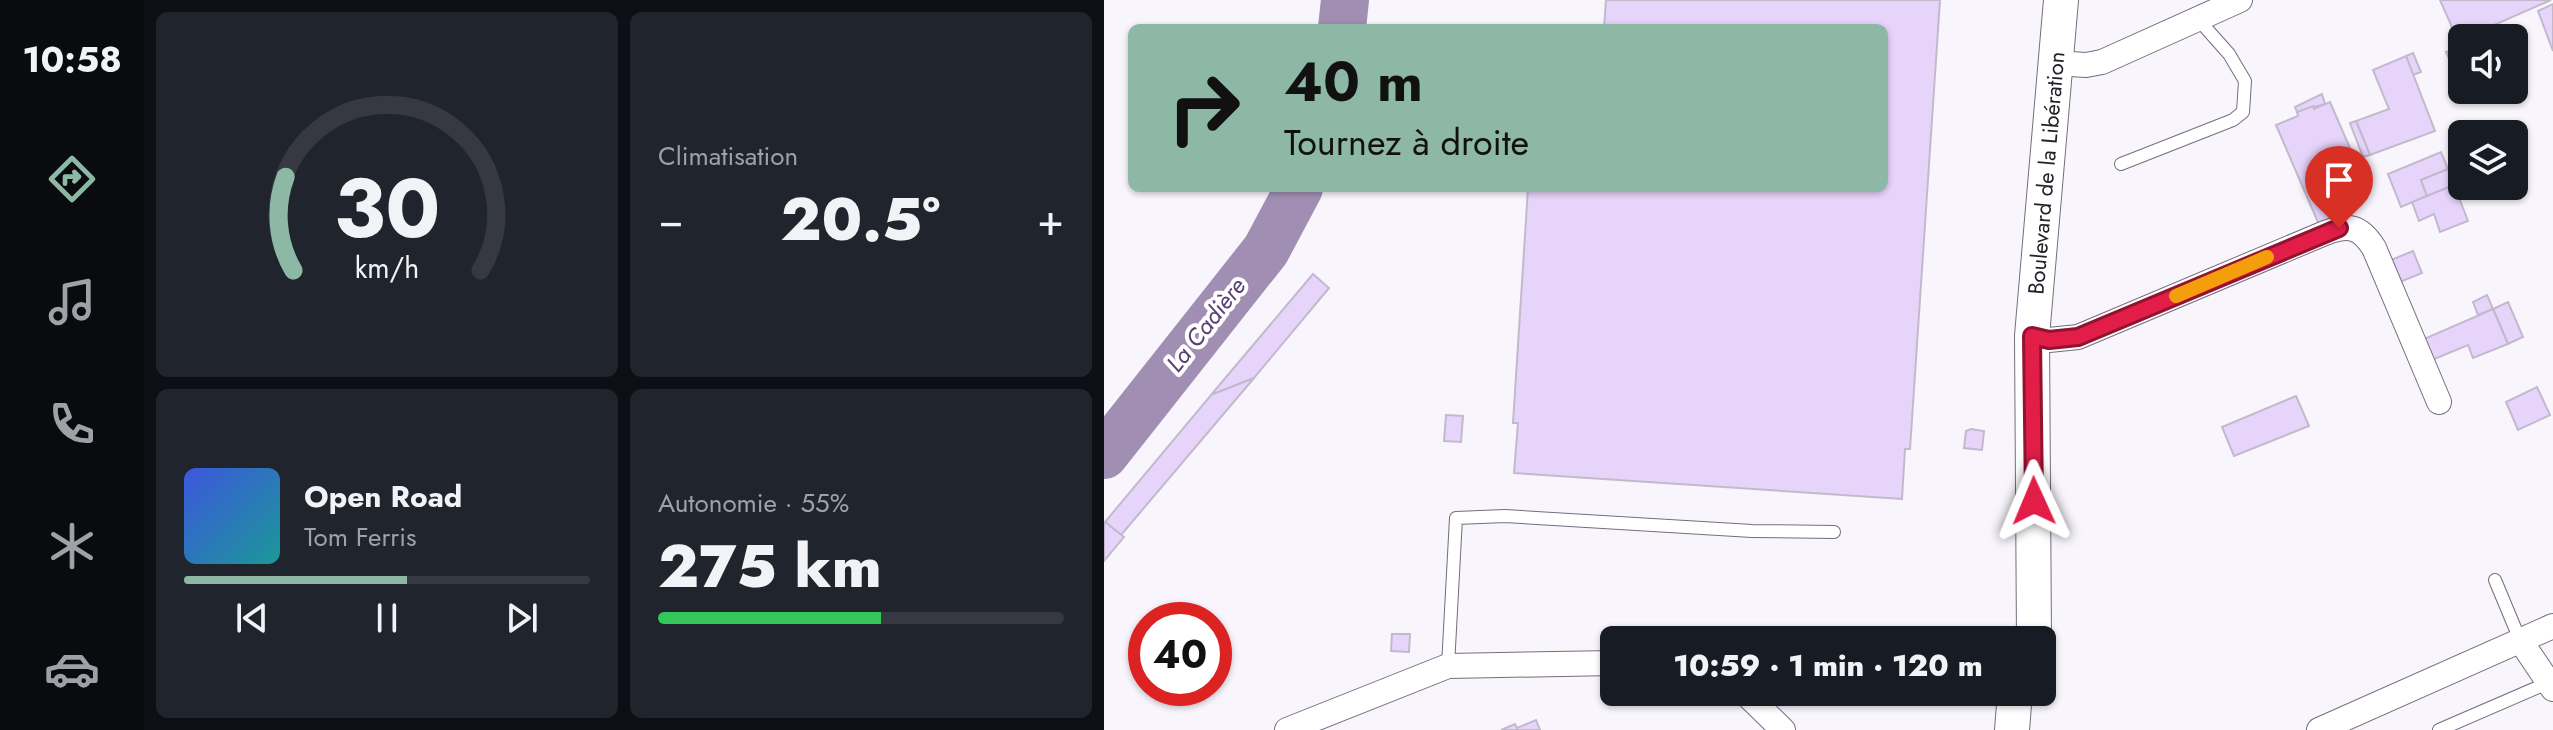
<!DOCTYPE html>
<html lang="fr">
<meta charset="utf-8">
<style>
body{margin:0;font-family:Jost,sans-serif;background:#20242c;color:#f1f3f6;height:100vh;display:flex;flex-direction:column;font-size:30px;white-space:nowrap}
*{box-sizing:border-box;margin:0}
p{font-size:26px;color:#9ea1a6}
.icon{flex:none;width:44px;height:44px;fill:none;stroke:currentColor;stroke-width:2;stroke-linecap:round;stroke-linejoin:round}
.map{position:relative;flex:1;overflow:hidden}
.panel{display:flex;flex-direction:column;gap:12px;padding:12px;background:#0d0f14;width:960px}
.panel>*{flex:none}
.guide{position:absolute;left:24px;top:24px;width:760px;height:168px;border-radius:12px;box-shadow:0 2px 6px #0004;background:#8db8a6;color:#111;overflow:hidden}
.tools{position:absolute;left:1344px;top:24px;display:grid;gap:16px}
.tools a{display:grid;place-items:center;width:80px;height:80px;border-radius:12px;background:#171b24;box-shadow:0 2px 6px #0004;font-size:40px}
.speed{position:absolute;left:24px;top:602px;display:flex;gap:16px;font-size:40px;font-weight:700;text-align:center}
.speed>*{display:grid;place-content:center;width:104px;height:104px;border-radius:50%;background:#171b24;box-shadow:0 2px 6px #0004;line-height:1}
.speed .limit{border:12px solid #d22;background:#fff;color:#111}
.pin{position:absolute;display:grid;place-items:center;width:68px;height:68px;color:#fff;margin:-82px -34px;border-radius:50% 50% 50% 0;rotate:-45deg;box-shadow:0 0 8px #0007}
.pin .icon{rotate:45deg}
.me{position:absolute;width:88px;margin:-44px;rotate:359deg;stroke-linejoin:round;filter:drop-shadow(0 0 6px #0008)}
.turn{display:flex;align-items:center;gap:28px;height:168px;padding:0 24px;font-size:36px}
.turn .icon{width:104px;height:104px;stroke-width:2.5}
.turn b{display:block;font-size:56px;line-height:68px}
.big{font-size:60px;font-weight:800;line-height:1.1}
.panel .tile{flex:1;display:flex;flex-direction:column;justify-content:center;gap:12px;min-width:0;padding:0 28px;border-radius:12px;background:#20242c}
.panel .dial{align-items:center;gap:0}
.dial svg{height:208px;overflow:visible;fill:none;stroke:#363941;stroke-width:7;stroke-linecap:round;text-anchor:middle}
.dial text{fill:#f1f3f6;stroke:none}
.song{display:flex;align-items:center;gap:24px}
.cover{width:96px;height:96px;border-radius:12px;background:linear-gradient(135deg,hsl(230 70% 55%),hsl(180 70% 35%))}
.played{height:8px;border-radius:4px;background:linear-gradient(90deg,#8db8a6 55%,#363941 55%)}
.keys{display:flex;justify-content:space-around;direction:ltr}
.heat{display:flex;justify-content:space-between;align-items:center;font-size:44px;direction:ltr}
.charge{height:12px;border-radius:6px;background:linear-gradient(90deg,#34c759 55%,#363941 0)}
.panel .tiles{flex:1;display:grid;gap:12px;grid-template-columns:repeat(2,1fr)}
.trip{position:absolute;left:496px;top:626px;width:456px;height:80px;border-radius:12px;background:#171b24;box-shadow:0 2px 6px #0004;font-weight:800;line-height:80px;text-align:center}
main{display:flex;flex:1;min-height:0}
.tab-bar{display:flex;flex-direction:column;width:144px;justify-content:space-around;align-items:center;background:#090b0e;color:#9ea1a6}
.tab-bar .icon{width:56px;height:56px}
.tab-bar .active{color:#8db8a6}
.tab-bar b{font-size:36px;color:#f1f3f6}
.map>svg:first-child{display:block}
</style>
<main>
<nav class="tab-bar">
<b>10:58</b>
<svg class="icon active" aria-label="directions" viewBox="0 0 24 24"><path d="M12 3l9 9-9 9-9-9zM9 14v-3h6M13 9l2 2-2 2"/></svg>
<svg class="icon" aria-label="music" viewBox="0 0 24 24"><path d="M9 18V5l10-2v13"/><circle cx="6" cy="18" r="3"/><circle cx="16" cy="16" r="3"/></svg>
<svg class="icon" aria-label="phone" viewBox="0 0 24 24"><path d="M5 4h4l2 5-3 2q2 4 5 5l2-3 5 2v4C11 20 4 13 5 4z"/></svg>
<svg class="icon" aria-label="climate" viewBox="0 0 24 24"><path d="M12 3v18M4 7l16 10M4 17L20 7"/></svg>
<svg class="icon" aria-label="car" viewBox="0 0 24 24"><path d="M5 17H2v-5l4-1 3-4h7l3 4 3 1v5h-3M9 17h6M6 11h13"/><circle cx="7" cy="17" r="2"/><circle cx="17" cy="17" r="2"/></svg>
</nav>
<section class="panel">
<div class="tiles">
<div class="tile dial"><svg viewBox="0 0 100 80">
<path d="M14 69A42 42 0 1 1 86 69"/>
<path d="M14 69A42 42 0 0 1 11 33" stroke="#8db8a6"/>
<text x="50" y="56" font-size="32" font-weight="700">30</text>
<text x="50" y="72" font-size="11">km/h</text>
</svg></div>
<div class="tile"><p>Climatisation</p>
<div class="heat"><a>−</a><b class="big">20.5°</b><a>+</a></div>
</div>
<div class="tile">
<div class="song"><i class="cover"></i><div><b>Open Road</b><p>Tom Ferris</p></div></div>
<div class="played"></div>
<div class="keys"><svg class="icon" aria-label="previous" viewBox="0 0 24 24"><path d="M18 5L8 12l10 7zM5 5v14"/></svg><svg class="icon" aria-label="pause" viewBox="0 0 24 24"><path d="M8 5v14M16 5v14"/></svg><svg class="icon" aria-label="next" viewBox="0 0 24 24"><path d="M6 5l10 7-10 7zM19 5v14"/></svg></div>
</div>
<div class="tile"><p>Autonomie · 55%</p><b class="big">275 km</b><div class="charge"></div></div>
</div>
</section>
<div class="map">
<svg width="1449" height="730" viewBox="0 0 1449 730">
<rect width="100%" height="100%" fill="#f9f5fd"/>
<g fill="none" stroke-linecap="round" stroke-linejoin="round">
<g stroke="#a18fb3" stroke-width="48">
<path d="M238 28 241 0"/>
<path d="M0 455 162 250 195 188"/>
</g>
</g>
<g fill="#e7d4fb" stroke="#c2bacc" stroke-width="2">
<path d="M502 0H836L806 449H801L798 499 410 473 414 423H409L424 188H780V28H500Z"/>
<path d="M1336 0H1447L1354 41Z"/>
<path d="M1449 4V51L1434 11Z"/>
<path d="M1358 45V83L1356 84 1342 52Z"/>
<path d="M1309 53 1317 72 1309 75 1302 56Z"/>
<path d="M1302 56 1331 131 1266 155 1252 121 1285 109 1269 70Z"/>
<path d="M1218 94 1221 104 1193 112 1191 107Z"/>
<path d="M1226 102 1249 155 1226 165 1246 215 1216 227 1172 125 1194 116 1193 112 1209 106 1210 109Z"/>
<path d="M1252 121 1266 155 1259 157 1246 123Z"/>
<path d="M1337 152 1344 169 1317 180 1323 196 1297 207 1284 174Z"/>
<path d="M1344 169 1350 185 1323 196 1317 180Z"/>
<path d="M1350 185 1364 221 1336 232 1330 214 1315 221 1308 202Z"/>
<path d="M1309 251 1318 273 1296 282 1287 260Z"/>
<path d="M209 274 225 288 150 378 107 395Z"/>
<path d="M1383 295 1389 309 1374 315 1369 302Z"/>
<path d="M1404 302 1419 337 1404 344 1389 309Z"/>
<path d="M1389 309 1404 344 1369 358 1364 345 1328 360 1320 339Z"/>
<path d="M150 378 17 535 1 522 107 395Z"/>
<path d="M1433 387 1446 415 1414 430 1402 402Z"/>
<path d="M1192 396 1205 426 1130 456 1118 427Z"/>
<path d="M342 415 359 416 357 442 340 441Z"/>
<path d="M867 429 880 431 878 450 860 448 862 431Z"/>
<path d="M1 522 20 537 0 561V523Z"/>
<path d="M288 634H306L305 652 287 651Z"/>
<path d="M432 720 436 730H397L411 724 413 728Z"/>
</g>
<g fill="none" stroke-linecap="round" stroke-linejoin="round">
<g stroke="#756d7d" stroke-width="14">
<g id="lane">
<path d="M1017 164 1129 120 1139 112 1141 81 1125 54 1093 18"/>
<path d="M1391 580 1416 640"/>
<path d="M344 666 352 518 401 516 648 531 730 532"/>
<path d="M1335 730 1446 682"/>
</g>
</g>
<g stroke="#756d7d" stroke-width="26">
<g id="street">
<path d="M950 63 982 65 998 62 1136 0"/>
<path d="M928 336 945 340 974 337 1221 233C1245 224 1256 226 1270 248L1335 402"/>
<path d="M1416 640 1449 689"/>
<path d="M640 692 679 730"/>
<path d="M183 730 344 666 510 663"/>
<path d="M1215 730 1449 626"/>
</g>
</g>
<g stroke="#756d7d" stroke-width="36">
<g id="secondary">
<path d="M930 640 928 336 957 0"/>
<path d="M908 730 911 692"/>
</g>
</g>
<use href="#lane" stroke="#fff" stroke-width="12"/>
<use href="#street" stroke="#fff" stroke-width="24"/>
<use href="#secondary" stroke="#fff" stroke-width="34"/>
</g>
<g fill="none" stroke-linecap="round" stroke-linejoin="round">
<g stroke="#92132f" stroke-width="20">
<path id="route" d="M930 501 928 336 945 340 974 337 1235 228"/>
</g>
<use href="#route" stroke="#e11d48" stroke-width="14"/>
<path stroke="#f59e0b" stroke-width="14" d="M1072 296 1163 257"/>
</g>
<g text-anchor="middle" stroke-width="8" stroke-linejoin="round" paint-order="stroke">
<g font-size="22" fill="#232027" stroke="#fff">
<text transform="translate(942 173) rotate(-85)" y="8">Boulevard de la Libération</text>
</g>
<g font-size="24" font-style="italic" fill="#5b4173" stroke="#fff">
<text transform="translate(102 325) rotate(-52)" y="8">La Cadière</text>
</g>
</g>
</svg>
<div class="tools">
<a><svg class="icon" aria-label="sound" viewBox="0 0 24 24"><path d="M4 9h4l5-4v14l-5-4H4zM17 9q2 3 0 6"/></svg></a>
<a><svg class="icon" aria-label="layers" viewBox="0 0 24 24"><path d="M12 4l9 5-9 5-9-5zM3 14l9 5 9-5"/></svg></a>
</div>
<div class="speed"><div class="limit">40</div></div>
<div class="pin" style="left:1235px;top:228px;background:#d93025"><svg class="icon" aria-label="arrive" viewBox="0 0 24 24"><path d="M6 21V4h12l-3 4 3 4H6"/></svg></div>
<svg class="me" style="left:930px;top:501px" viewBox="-20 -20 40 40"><path d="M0-17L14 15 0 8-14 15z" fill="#e11d48" stroke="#fff" stroke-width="4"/></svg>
<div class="trip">10:59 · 1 min · 120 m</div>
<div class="guide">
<div class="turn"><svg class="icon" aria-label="right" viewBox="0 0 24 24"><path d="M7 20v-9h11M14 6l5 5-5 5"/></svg><div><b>40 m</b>Tournez à droite</div></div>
</div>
</div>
</main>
